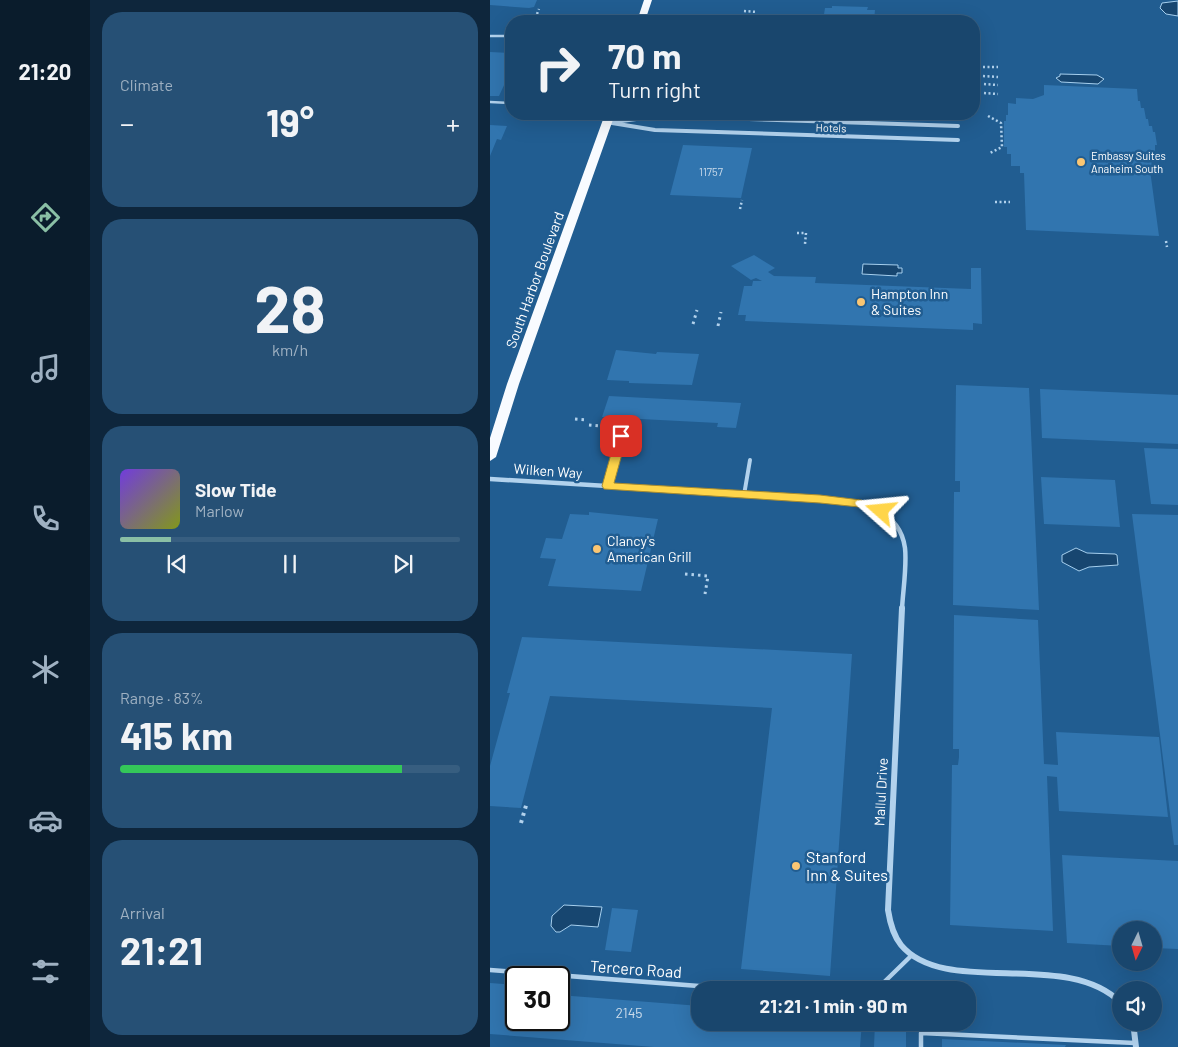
<!DOCTYPE html>
<meta charset="utf-8">
<style>
body{margin:0;font-family:Barlow,sans-serif;background:#265075;color:#f1f3f6;height:100vh;display:flex;flex-direction:column;font-size:19px;white-space:nowrap}
*{box-sizing:border-box;margin:0}
p{font-size:16px;color:#9fb1c2}
.icon{flex:none;width:28px;height:28px;fill:none;stroke:currentColor;stroke-width:2;stroke-linecap:round;stroke-linejoin:round}
.map{position:relative;flex:1;overflow:hidden}
.side{display:flex;flex-direction:column;gap:12px;padding:12px;background:#0e263c;width:400px}
.side>*{flex:none}
.banner{position:absolute;left:15px;top:15px;width:475px;height:105px;border-radius:20px;box-shadow:0 5px 20px #0002,0 0 0 1px #375e80;background:#19466d;color:#f1f3f6;overflow:hidden}
.needle{width:32px;rotate:185deg}
.tools{position:absolute;left:622px;top:921px;display:grid;gap:10px}
.tools a{display:grid;place-items:center;width:50px;height:50px;border-radius:50%;background:#19466d;box-shadow:0 5px 20px #0002,0 0 0 1px #375e80;font-size:25px}
.speed{position:absolute;left:15px;top:966px;display:flex;gap:10px;font-size:25px;font-weight:700;text-align:center}
.speed>*{display:grid;place-content:center;width:65px;height:65px;border-radius:50%;background:#19466d;box-shadow:0 5px 20px #0002,0 0 0 1px #375e80;line-height:1}
.speed .limit{border:2px solid #111;border-radius:8px;background:#fff;color:#111}
.pin{position:absolute;display:grid;place-items:center;width:42px;height:42px;color:#fff;margin:-21px;border-radius:10px;box-shadow:0 2px 8px #0006}
.me{position:absolute;width:55px;margin:-28px;rotate:288deg;stroke-linejoin:round;filter:drop-shadow(0 0 4px #0008)}
.turn{display:flex;align-items:center;gap:18px;height:105px;padding:0 20px;font-size:22px}
.turn .icon{width:65px;height:65px;stroke-width:2.5}
.turn b{display:block;font-size:35px;line-height:42px}
.big{font-size:38px;font-weight:700;line-height:1.1}
.side .card{flex:1;display:flex;flex-direction:column;justify-content:center;gap:8px;min-width:0;padding:0 18px;border-radius:20px;background:#265075}
.side .dial{align-items:center;gap:0}
.dial b{font-size:65px;line-height:1}
.song{display:flex;align-items:center;gap:15px}
.cover{width:60px;height:60px;border-radius:8px;background:linear-gradient(135deg,hsl(260 70% 55%),hsl(70 70% 35%))}
.played{height:5px;border-radius:2px;background:linear-gradient(90deg,#8abfa5 15%,#375e80 15%)}
.keys{display:flex;justify-content:space-around;direction:ltr}
.heat{display:flex;justify-content:space-between;align-items:center;font-size:28px;direction:ltr}
.charge{height:8px;border-radius:4px;background:linear-gradient(90deg,#34c759 83%,#375e80 0)}
.trip{position:absolute;left:201px;top:981px;width:285px;height:50px;border-radius:20px;background:#19466d;box-shadow:0 5px 20px #0002,0 0 0 1px #375e80;font-weight:700;line-height:50px;text-align:center}
main{display:flex;flex:1;min-height:0}
.tabs{display:flex;flex-direction:column;width:90px;justify-content:space-around;align-items:center;background:#0a1c2c;color:#9fb1c2}
.tabs .icon{width:35px;height:35px}
.tabs .active{color:#8abfa5}
.tabs b{font-size:22px;color:#f1f3f6}
.map>svg:first-child{display:block}
</style>
<main>
<nav class="tabs">
<b>21:20</b>
<svg class="icon active" aria-label="directions" viewBox="0 0 24 24"><path d="M12 3l9 9-9 9-9-9zM9 14v-3h6M13 9l2 2-2 2"/></svg>
<svg class="icon" aria-label="music" viewBox="0 0 24 24"><path d="M9 18V5l10-2v13"/><circle cx="6" cy="18" r="3"/><circle cx="16" cy="16" r="3"/></svg>
<svg class="icon" aria-label="phone" viewBox="0 0 24 24"><path d="M5 4h4l2 5-3 2q2 4 5 5l2-3 5 2v4C11 20 4 13 5 4z"/></svg>
<svg class="icon" aria-label="climate" viewBox="0 0 24 24"><path d="M12 3v18M4 7l16 10M4 17L20 7"/></svg>
<svg class="icon" aria-label="car" viewBox="0 0 24 24"><path d="M5 17H2v-5l4-1 3-4h7l3 4 3 1v5h-3M9 17h6M6 11h13"/><circle cx="7" cy="17" r="2"/><circle cx="17" cy="17" r="2"/></svg>
<svg class="icon" aria-label="filters" viewBox="0 0 24 24"><path d="M4 7h16M4 17h16"/><circle cx="9" cy="7" r="2"/><circle cx="15" cy="17" r="2"/></svg>
</nav>
<section class="side">
<div class="card"><p>Climate</p>
<div class="heat"><a>−</a><b class="big">19°</b><a>+</a></div>
</div>
<div class="card dial"><b>28</b><p>km/h</p></div>
<div class="card">
<div class="song"><i class="cover"></i><div><b>Slow Tide</b><p>Marlow</p></div></div>
<div class="played"></div>
<div class="keys"><svg class="icon" aria-label="previous" viewBox="0 0 24 24"><path d="M18 5L8 12l10 7zM5 5v14"/></svg><svg class="icon" aria-label="pause" viewBox="0 0 24 24"><path d="M8 5v14M16 5v14"/></svg><svg class="icon" aria-label="next" viewBox="0 0 24 24"><path d="M6 5l10 7-10 7zM19 5v14"/></svg></div>
</div>
<div class="card"><p>Range · 83%</p><b class="big">415 km</b><div class="charge"></div></div>
<div class="card"><p>Arrival</p><b class="big">21:21</b></div>
</section>
<div class="map">
<svg width="688" height="1047" viewBox="0 0 688 1047">
<rect width="100%" height="100%" fill="#215d91"/>
<g fill="#174670" stroke="#a6cfee">
<path d="M688 1V16L676 14 670 8 672 3Z"/>
<path d="M570 74 607 75 614 79 608 84 571 82 566 78 570 76Z"/>
<path d="M373 264 408 265V268H412V273H407V276L372 274Z"/>
<path d="M586 548 597 553 625 554 627 555 628 565 599 567 589 571 572 562V555Z"/>
<path d="M74 905 112 907 108 927 81 925 70 932H66L61 926 62 916Z"/>
</g>
<g fill="#3175af">
<path d="M0 0H47L44 7 39 8 0 5Z"/>
<path d="M342 6 378 7 377 10H385L384 21H333L335 8H342Z"/>
<path d="M0 52 21 53V70L9 96H0Z"/>
<path d="M554 85 647 89 648 101H650L651 108H654L656 119H658L659 126H662L663 132H665L667 145H665V151H662L664 158H661L662 170H660L669 236 536 230 534 173H530V166H521V154H517V147H514V121H516V115H518V103L526 104V98L543 99 554 95Z"/>
<path d="M0 125 17 126 11 140 7 139 0 156Z"/>
<path d="M193 145 262 148 251 198 180 195Z"/>
<path d="M264 255 285 268 278 272 284 276 326 277 325 283 481 289V268H491L492 324 483 323V330L255 321 256 315H248L254 286H262L263 281H272L266 278 261 280 241 266Z"/>
<path d="M126 350 166 354 167 352 209 354 202 385 139 383V381L117 380Z"/>
<path d="M466 385 539 388 549 610 463 605 464 492H470V481H465Z"/>
<path d="M550 389 688 395V444L552 438Z"/>
<path d="M119 396 251 403 246 428 227 427 228 423 112 417Z"/>
<path d="M654 448 688 449V505L661 504Z"/>
<path d="M551 477 625 480 630 527 554 524Z"/>
<path d="M99 512 168 519 151 591 58 586 66 559 50 558 56 538 72 539 80 514 99 515Z"/>
<path d="M642 514 688 515V845H684Z"/>
<path d="M464 615 548 620 554 764 568 765 566 732 669 737 678 817 569 811 567 777 557 776 563 931 460 925 462 765H468L469 757V749H463Z"/>
<path d="M32 637 362 654 340 976 251 969 282 708 60 696 31 808 0 806V766L20 693H17Z"/>
<path d="M572 855 688 861V949L664 948V930H631V946L577 943Z"/>
<path d="M122 908 148 910 141 952 115 950Z"/>
<path d="M0 983 26 985V1020H69V995L210 1006V1022H372L370 1047H164L0 1034Z"/>
<path d="M385 1022H416V1047H384Z"/>
<path d="M452 1039 576 1045 575 1047H452Z"/>
</g>
<g fill="none" stroke-linecap="round" stroke-linejoin="round">
<g stroke="#b2d2ed" stroke-width="2.5" stroke-dasharray="2 2.5" stroke-linecap="butt">
<path d="M254 11 267 12"/>
<path d="M47 14 49 9"/>
<path d="M252 20 265 21"/>
<path d="M493 67H508"/>
<path d="M493 76 508 77"/>
<path d="M494 84 508 85"/>
<path d="M494 93 508 94"/>
<path d="M498 116 511 123 512 147 500 153"/>
<path d="M505 202H520"/>
<path d="M250 209 252 200"/>
<path d="M307 233H316L315 244"/>
<path d="M676 241 677 247"/>
</g>
<g stroke="#b2d2ed" stroke-width="3" stroke-dasharray="2.5 4" stroke-linecap="butt">
<path d="M203 324 207 310"/>
<path d="M228 326 231 312"/>
<path d="M85 419 97 420"/>
<path d="M99 425 120 427"/>
<path d="M195 574 218 576 215 594"/>
</g>
<path stroke="#b2d2ed" stroke-width="4" stroke-dasharray="3 4.5" stroke-linecap="butt" d="M31 823 37 802"/>
<g stroke="#b2d2ed" stroke-width="2.5">
<path d="M0 36H21"/>
<path d="M0 102 21 103"/>
</g>
<g stroke="#b2d2ed" stroke-width="4">
<path d="M118 486 131 436"/>
<path d="M254 495 260 460"/>
</g>
<g stroke="#b2d2ed" stroke-width="4.5">
<path d="M0 970 261 990"/>
<path d="M386 990 422 955"/>
<path d="M431 1047V1033L645 1043"/>
</g>
<g stroke="#b2d2ed" stroke-width="4">
<path d="M117 123 168 116 468 126"/>
<path d="M122 123 165 130 468 140"/>
</g>
<path stroke="#b2d2ed" stroke-width="4.5" d="M0 479 330 499C364 502 409 505 415 548 417 566 413 590 412 609"/>
<g stroke="#b2d2ed" stroke-width="6">
<path d="M412 608 398 910C400 923 403 935 411 945 455 998 578 948 631 1003"/>
<path d="M643 1022 646 1047"/>
</g>
<g fill="#f8fbff" fill-rule="evenodd">
<path d="M154 0H162L155 21H147Z"/>
<path d="M115 114H125L29 384 6 457 0 461V438L17 384Z"/>
</g>
</g>
<path fill="#ffd54a" stroke="#a68a30" d="M131 433 137 436 124 483 330 495 371 500 395 508 397 511 391 515 369 507 330 503 114 489 112 486 126 436Z"/>
<g fill="#fac673" stroke="#215d91" stroke-width="2">
<circle cx="591" cy="162" r="5"/>
<circle cx="371" cy="302" r="5"/>
<circle cx="107" cy="549" r="5"/>
<circle cx="306" cy="866" r="5"/>
</g>
<g text-anchor="middle" stroke-width="5" stroke-linejoin="round" paint-order="stroke">
<g font-size="11" fill="#fff" stroke="#215d91">
<text transform="translate(341 128) rotate(2)" y="4">Hotels</text>
</g>
<g font-size="11" fill="#fff" stroke="#215d91" text-anchor="start">
<text x="601" y="160">Embassy Suites<tspan x="601" dy="13">Anaheim South</tspan></text>
</g>
<g font-size="11" fill="#ccdceb">
<text x="221" y="176">11757</text>
</g>
<g font-size="14" fill="#fff" stroke="#215d91">
<text transform="translate(45 280) rotate(-70)" y="5">South Harbor Boulevard</text>
<text transform="translate(58 471) rotate(4)" y="5">Wilken Way</text>
<text transform="translate(391 792) rotate(-87)" y="5">Mallul Drive</text>
</g>
<g font-size="14" fill="#fff" stroke="#215d91" text-anchor="start">
<text x="381" y="299">Hampton Inn<tspan x="381" dy="16">&amp; Suites</tspan></text>
<text x="117" y="546">Clancy's<tspan x="117" dy="16">American Grill</tspan></text>
</g>
<g font-size="14" fill="#ccdceb">
<text x="139" y="1018">2145</text>
</g>
<g font-size="16" fill="#fff" stroke="#215d91" text-anchor="start">
<text x="316" y="863">Stanford<tspan x="316" dy="18">Inn &amp; Suites</tspan></text>
</g>
<g font-size="16" fill="#fff" stroke="#215d91">
<text transform="translate(146 969) rotate(4)" y="6">Tercero Road</text>
</g>
</g>
</svg>
<div class="tools">
<a><svg class="needle" viewBox="-14 -14 28 28"><path d="M0-13l5 13h-10z" fill="#e53935"/><path d="M0 13l5-13h-10z" fill="#9fb1c2"/></svg></a>
<a><svg class="icon" aria-label="sound" viewBox="0 0 24 24"><path d="M4 9h4l5-4v14l-5-4H4zM17 9q2 3 0 6"/></svg></a>
</div>
<div class="speed"><div class="limit">30</div></div>
<div class="pin" style="left:131px;top:436px;background:#d93025"><svg class="icon" aria-label="arrive" viewBox="0 0 24 24"><path d="M6 21V4h12l-3 4 3 4H6"/></svg></div>
<svg class="me" style="left:391px;top:511px" viewBox="-20 -20 40 40"><path d="M0-17L14 15 0 8-14 15z" fill="#ffd54a" stroke="#fff" stroke-width="4"/></svg>
<div class="trip">21:21 · 1 min · 90 m</div>
<div class="banner">
<div class="turn"><svg class="icon" aria-label="right" viewBox="0 0 24 24"><path d="M7 20v-9h11M14 6l5 5-5 5"/></svg><div><b>70 m</b>Turn right</div></div>
</div>
</div>
</main>
